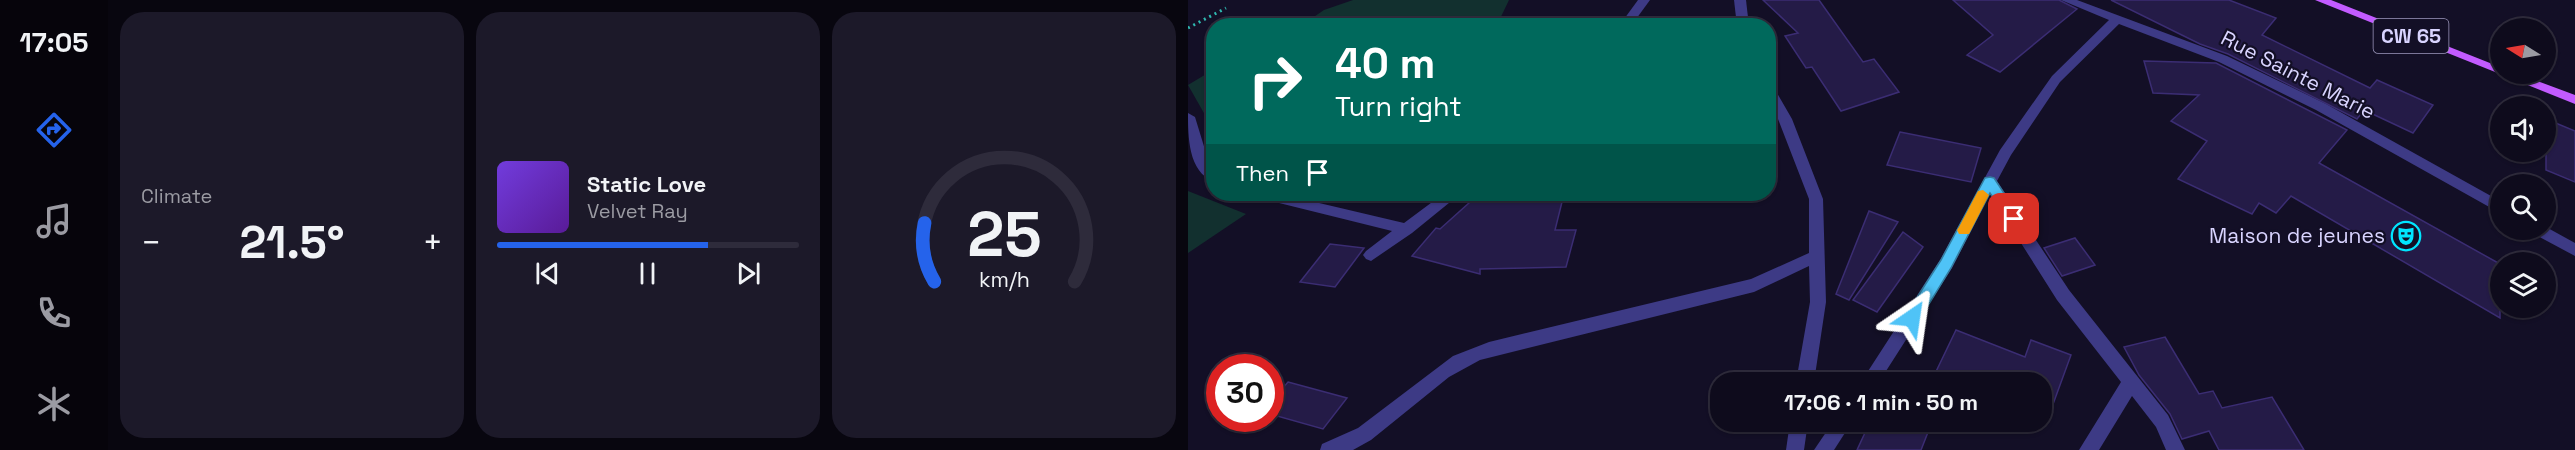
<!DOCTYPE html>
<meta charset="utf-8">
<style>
body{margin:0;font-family:"Space Grotesk",sans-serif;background:#1c1929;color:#f1f3f6;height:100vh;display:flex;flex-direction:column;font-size:22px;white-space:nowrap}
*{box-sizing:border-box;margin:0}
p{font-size:20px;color:#9b9ba3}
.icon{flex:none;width:33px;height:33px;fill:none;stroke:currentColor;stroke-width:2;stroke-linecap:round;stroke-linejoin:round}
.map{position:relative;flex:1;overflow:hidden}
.sheet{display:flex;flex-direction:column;gap:12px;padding:12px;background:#08060f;width:1080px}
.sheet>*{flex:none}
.top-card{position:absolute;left:18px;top:18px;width:570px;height:183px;border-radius:24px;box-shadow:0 2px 4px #0004,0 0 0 2px #2e2b3b;background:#00695c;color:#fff;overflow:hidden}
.needle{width:39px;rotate:281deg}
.controls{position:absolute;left:1302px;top:18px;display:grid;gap:12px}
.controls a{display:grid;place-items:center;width:66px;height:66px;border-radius:50%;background:#0e0b1c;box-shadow:0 2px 4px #0004,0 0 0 2px #2e2b3b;font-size:30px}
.speed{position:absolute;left:18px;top:354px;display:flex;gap:12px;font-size:30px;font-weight:700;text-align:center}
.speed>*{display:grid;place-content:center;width:78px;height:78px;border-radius:50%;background:#0e0b1c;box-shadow:0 2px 4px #0004,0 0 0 2px #2e2b3b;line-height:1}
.speed .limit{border:9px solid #d22;background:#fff;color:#111}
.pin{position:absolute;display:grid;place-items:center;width:51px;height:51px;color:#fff;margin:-26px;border-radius:12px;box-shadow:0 3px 9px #0006}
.me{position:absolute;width:66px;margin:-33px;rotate:32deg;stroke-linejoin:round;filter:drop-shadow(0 0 4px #0008)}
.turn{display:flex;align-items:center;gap:21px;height:126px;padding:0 30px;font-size:27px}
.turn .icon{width:78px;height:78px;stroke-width:2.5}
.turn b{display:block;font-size:42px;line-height:51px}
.then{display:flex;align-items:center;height:57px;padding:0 30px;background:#0003;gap:12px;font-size:22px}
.big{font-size:45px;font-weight:800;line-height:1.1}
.sheet .tile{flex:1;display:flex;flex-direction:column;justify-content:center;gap:9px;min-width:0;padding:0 21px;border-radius:24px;background:#1c1929}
.sheet .dial{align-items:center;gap:0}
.dial svg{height:156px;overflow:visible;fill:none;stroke:#2e2b3b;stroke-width:7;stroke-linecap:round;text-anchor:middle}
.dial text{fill:#f1f3f6;stroke:none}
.song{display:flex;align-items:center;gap:18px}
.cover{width:72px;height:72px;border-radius:9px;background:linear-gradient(135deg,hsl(260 70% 55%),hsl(270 70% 35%))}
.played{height:6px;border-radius:3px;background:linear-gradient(90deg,#2563eb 70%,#2e2b3b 70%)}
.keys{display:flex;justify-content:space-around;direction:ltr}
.heat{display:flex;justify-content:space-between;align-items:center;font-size:33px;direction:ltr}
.sheet .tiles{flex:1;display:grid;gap:12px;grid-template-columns:repeat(3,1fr)}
.trip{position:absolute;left:522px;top:372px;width:342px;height:60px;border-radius:24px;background:#0e0b1c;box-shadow:0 2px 4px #0004,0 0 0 2px #2e2b3b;font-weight:800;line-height:60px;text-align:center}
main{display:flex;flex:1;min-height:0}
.dock{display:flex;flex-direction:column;width:108px;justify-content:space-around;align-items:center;background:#06040b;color:#9b9ba3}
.dock .icon{width:42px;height:42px}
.dock .on{color:#2563eb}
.dock b{font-size:27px;color:#f1f3f6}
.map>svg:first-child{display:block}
</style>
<main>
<nav class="dock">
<b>17:05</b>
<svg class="icon on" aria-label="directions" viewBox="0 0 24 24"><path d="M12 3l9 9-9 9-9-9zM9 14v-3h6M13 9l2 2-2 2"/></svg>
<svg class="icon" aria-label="music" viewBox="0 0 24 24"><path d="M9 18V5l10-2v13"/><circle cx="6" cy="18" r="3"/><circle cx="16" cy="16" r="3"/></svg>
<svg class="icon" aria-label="phone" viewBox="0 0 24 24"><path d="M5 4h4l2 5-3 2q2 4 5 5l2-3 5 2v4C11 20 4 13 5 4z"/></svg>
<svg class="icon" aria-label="climate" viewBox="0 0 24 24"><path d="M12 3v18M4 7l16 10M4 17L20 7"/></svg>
</nav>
<section class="sheet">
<div class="tiles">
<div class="tile"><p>Climate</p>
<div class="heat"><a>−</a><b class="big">21.5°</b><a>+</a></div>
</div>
<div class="tile">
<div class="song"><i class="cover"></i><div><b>Static Love</b><p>Velvet Ray</p></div></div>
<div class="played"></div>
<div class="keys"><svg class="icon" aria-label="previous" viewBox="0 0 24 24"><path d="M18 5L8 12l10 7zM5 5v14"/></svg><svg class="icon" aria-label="pause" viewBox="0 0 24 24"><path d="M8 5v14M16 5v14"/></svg><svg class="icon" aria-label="next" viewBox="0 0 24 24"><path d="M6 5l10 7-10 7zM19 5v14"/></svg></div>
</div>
<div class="tile dial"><svg viewBox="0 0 100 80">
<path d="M14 69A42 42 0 1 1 86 69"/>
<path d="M14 69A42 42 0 0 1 9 39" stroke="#2563eb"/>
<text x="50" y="56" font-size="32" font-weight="700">25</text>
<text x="50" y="72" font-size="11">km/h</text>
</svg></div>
</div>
</section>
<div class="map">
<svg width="1387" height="450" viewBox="0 0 1387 450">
<rect width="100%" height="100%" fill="#130f26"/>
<g fill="#12302f">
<path d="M165 0H321L309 25H114L136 10Z"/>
<path d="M25 70V129L0 85Z"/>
<path d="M0 191 58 214 0 253Z"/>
</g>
<g fill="#241b47" stroke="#3b2d73" stroke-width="1.5">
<path d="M575 0H631L675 62 686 59 711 92 653 111 624 67 618 68 597 36 610 33Z"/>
<path d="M765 0H871L889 9 812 72 779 55 805 35Z"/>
<path d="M923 0H1041L1088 18 1074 35 1182 88 1189 80 1245 105 1225 133 1176 110 1169 119 1040 54 1012 44Z"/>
<path d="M956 61 1028 63 1159 130 1131 163 1312 264V318L1103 196 1088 213 1071 203 1064 214 990 179 1019 141 983 121 1011 95 965 93Z"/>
<path d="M1358 119 1387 131V182L1358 170Z"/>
<path d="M712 132 793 148 783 182 699 165Z"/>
<path d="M291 194H376L367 230H388L378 267 292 269V274L224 256 248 228 252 229Z"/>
<path d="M681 211 710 222 661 300 648 294Z"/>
<path d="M715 232 735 247 689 312 665 300Z"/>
<path d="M887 238 907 265 874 276 856 248Z"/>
<path d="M142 244 176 248 147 287 112 282Z"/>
<path d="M768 330 837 357 843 340 883 355 864 407 854 402V382H743Z"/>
<path d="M977 337 1011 394 1025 391 1034 408 1084 397 1116 450H1031L1021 431 994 439 982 414 951 375 936 347Z"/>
<path d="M100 382 159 398 135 429 82 414V403Z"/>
<path d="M682 422H744L733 450H669Z"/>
</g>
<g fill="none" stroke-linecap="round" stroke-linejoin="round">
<path stroke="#2fb8b0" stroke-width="3" stroke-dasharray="2 4" stroke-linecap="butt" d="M0 28 38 8"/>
<g fill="#3d3a85" fill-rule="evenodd">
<path d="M450 0H462L443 26H431Z"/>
<path d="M546 0H558L561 26H549Z"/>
<path d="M873 0H889L1039 56 1138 104 1312 201V213L1128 110 1031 62 931 24 872 82 823 155 809 181 881 290 980 415 997 450H978L968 427 944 396 911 450H891L933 382 869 300 802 194 764 268 691 382H673L752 260 812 150 864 76 921 20Z"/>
<path d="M580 85 585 86 604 119 635 199 638 302 626 382H608L622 302 621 266 566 292 292 360 261 377 183 440 165 450H132L134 444 170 428 265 356 301 342 563 279 621 253V199L590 119 580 101Z"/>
<path d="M0 113 7 117 22 166 26 169V181C0 173 0 135 0 113Z"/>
<path d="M69 194H93L216 223 255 194H272L224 233 183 261 178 259 175 255 178 251 204 231 71 198Z"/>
<path d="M1358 227 1387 243V256L1346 234 1343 230H1358Z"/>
<path d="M602 422H620L616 450H598Z"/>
<path d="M645 422H664L646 450H626Z"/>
</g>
<path fill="#c25bff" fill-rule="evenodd" d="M1127 0H1143L1312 67V74H1330L1387 95V104Z"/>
</g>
<path fill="#4fc3f7" stroke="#337fa1" stroke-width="1.5" d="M802 177 806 178 831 216 833 219 831 223H822L802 193 763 268 730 322 724 324 719 322 717 318 719 313 753 260 797 178Z"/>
<path fill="#f59e0b" d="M795 190 801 195 781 234H771L769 230 771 227 790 191Z"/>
<defs>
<g id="theatre-ring" transform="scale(1.5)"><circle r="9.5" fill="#130f26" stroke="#00e5ff" stroke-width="1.5"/><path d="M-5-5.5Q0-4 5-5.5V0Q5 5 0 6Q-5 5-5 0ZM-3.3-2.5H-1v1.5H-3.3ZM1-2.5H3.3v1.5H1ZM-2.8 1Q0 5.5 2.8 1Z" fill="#00e5ff"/></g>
</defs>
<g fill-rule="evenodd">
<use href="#theatre-ring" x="1218" y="236"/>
</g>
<g text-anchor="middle" stroke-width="4.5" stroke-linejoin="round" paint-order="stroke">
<rect fill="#130f26" stroke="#9e99be" stroke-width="1.5" x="1185.5" y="19" width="75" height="34" rx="4.5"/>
<g font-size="20" font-weight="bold" fill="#d9d4ff">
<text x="1223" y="43">CW 65</text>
</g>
<g font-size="21" fill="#d9d4ff" stroke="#130f26">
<text transform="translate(1110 75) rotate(27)" y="7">Rue Sainte Marie</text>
</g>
<g font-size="21" fill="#d9d4ff" stroke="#130f26" text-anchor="end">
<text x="1197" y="243">Maison de jeunes</text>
</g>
</g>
</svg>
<div class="controls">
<a><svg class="needle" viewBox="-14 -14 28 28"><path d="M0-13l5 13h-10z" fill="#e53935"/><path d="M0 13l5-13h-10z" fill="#9b9ba3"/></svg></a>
<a><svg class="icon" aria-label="sound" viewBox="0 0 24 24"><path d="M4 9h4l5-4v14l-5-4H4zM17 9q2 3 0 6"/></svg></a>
<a><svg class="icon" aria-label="search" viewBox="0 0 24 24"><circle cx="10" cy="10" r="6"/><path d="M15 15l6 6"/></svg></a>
<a><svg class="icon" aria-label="layers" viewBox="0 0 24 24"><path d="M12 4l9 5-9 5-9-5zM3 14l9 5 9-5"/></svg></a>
</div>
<div class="speed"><div class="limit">30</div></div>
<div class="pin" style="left:826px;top:219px;background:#d93025"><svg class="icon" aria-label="arrive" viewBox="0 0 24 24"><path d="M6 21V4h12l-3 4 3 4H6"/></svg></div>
<svg class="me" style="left:724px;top:318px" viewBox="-20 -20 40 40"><path d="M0-17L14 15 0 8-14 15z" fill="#4fc3f7" stroke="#fff" stroke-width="4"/></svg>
<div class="trip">17:06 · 1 min · 50 m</div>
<div class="top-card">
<div class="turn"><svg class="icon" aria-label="right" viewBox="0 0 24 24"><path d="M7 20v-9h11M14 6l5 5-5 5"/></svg><div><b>40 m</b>Turn right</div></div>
<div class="then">Then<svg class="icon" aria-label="arrive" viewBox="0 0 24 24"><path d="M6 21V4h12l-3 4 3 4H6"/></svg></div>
</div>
</div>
</main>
